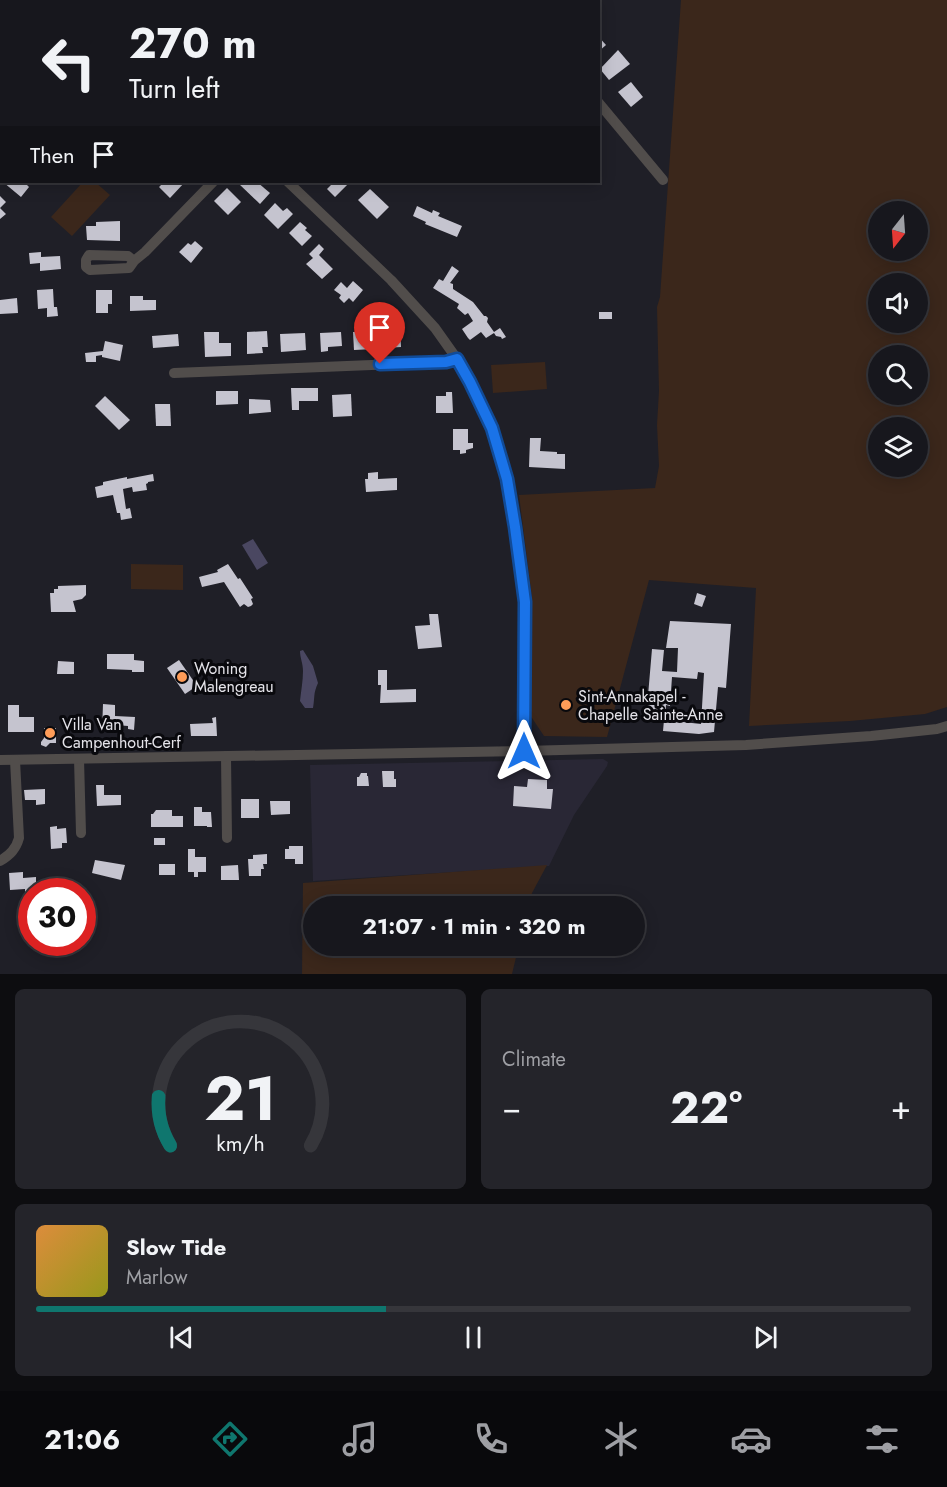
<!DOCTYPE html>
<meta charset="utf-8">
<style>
body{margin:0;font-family:Jost,sans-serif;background:#24242a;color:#f1f3f6;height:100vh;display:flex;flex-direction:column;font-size:22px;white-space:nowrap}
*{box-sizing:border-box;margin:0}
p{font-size:20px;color:#9e9fa4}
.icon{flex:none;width:33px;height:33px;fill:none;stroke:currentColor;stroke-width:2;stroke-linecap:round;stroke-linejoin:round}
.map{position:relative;height:974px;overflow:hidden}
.details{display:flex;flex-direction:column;gap:15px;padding:15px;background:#0d0d10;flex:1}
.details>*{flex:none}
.banner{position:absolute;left:0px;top:0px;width:600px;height:183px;box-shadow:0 3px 15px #0003,0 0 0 2px #36363b;background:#17171d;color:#f1f3f6;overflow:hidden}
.needle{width:39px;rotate:197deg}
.tools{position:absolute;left:868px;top:201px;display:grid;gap:12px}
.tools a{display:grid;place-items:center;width:60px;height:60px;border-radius:50%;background:#17171d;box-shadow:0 3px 15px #0003,0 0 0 2px #36363b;font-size:30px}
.speed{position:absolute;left:18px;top:878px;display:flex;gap:12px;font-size:30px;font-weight:700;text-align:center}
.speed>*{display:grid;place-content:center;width:78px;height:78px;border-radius:50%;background:#17171d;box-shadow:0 3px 15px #0003,0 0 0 2px #36363b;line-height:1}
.speed .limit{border:9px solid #d22;background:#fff;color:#111}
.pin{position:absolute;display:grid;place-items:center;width:51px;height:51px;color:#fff;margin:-62px -26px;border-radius:50% 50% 50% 0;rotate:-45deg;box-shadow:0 0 6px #0007}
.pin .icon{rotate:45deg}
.me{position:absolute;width:66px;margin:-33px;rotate:0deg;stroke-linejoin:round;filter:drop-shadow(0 0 4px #0008)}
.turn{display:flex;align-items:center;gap:21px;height:126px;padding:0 30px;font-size:27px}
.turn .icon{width:78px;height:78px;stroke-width:2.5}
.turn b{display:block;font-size:42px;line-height:51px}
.then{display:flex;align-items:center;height:57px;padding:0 30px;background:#0003;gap:12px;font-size:22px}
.big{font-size:45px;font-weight:700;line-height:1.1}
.details .tile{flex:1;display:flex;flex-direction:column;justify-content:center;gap:9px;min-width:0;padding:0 21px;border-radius:9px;background:#24242a}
.details .dial{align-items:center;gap:0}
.dial svg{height:156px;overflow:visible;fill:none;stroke:#36363b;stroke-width:7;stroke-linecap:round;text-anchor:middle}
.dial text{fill:#f1f3f6;stroke:none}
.song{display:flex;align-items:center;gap:18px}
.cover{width:72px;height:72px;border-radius:9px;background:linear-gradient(135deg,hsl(30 70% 55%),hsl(60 70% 35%))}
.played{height:6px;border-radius:3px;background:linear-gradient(90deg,#0f766e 40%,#36363b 40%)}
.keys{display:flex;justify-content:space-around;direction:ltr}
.heat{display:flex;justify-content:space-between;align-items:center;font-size:33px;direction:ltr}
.details .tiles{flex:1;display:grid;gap:15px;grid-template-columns:1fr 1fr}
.tile:last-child{grid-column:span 2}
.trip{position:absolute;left:303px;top:896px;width:342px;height:60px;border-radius:30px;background:#17171d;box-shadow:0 3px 15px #0003,0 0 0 2px #36363b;font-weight:700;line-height:60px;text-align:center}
.tab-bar{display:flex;height:96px;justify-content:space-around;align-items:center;background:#09090c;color:#9e9fa4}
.tab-bar .icon{width:42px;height:42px}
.tab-bar .active{color:#0f766e}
.tab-bar b{font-size:27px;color:#f1f3f6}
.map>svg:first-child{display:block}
</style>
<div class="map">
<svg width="947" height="974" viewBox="0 0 947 974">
<rect width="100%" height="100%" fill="#1f1f27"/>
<path fill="#292735" d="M603 759 608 762 607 766 574 815 549 866 313 881 310 765Z"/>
<g fill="#3b271b" fill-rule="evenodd">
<path d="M681 0H947V707L925 714 850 721 749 726 756 588 649 580 607 737 544 736 530 715 532 598 519 495 655 488 659 466 657 425 659 391 657 307 660 297ZM879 212H918V250H879ZM879 284H918V322H879ZM879 356H918V394H879ZM879 428H918V466H879Z"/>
<path d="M83 182H95L110 195 72 236 51 217Z"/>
<path d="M545 362 547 389 493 393 491 365Z"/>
<path d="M131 564 183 565V590L131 589Z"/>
<path d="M547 865 532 893 529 906H314V945H519L512 974H302L303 883Z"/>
</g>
<g fill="#4a4761">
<path d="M253 539 268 563 257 570 242 545Z"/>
<path d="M303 650 313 666 318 683C313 694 315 697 313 708H305L300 701C301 691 303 681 303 671 303 663 300 658 300 651Z"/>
</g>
<g fill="#c5c4cf" fill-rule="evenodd">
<path d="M598 36 606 45 598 52Z"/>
<path d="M618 50 630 64 609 80 600 69Z"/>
<path d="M631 82 643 97 631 107 618 92Z"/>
<path d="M3 182H30L27 185 29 187 21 197Z"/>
<path d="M164 182 166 183 167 182H185L170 198 159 187Z"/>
<path d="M239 182H257L270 193 260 204 238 183Z"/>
<path d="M327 182H347L349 183 335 197 327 189 331 185Z"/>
<path d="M227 188 241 202 228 215 214 201Z"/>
<path d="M370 189 389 207 377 219 358 200Z"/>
<path d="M0 196 6 202 0 208 6 214 0 219Z"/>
<path d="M275 203 283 211 287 208 293 214 278 229 264 215Z"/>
<path d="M417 206 432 213 433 210 440 213 438 216 462 226 457 237 425 224 426 222 413 216Z"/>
<path d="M120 221V241L87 240 86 226H96V222Z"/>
<path d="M300 222 307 228 305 230 312 236 302 246 289 233Z"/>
<path d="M195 241 203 248 191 263 179 252 188 243 191 245Z"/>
<path d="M319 244 324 249 319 255 333 269 322 279 306 264 313 258 309 254Z"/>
<path d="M41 252V257L60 256 61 269 40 271V263L30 264 29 253Z"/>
<path d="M452 266 459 271 450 283 453 284V289L473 302 484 316H486L488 318 487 322 494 332 500 328 506 337 502 339 501 337 496 336 494 333 486 338 481 332 470 340 468 338 462 329 473 321 468 313 465 315 457 308 459 304 433 288 439 279 443 281Z"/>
<path d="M353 281 363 290 353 302 349 298 344 303 339 298 341 295 334 290 341 282 347 288Z"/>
<path d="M53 289 54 307H57L58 316 47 317V308L38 309 37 290Z"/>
<path d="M96 290H112V304H108V313H96Z"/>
<path d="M130 296H143V300H156V310L130 311Z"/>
<path d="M17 298 18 313 0 314V300Z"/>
<rect x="599" y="312" width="13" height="7"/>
<path d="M400 323 401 347 385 348 384 324Z"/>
<path d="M267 331 268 347H262L263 353 247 354V332Z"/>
<path d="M373 331 374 349 354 350 353 332Z"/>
<path d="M204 332H219V343H231V356L205 357Z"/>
<path d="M341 332 342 346 328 347V351L321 352 320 333Z"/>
<path d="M305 333 306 350 281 352 280 334Z"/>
<path d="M178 334 179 346 153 348 152 336Z"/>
<path d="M105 341 123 345 120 361 102 357V355L96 356V362H86L85 353 103 351Z"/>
<path d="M291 388H318V401H299V410H292Z"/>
<path d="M216 391H238V404L216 405Z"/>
<path d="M446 392H452L453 413H436V396H446Z"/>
<path d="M351 394 352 416 333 417 332 395Z"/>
<path d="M105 396 130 420 119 430 95 406Z"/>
<path d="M249 399 270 400 271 412 249 414Z"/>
<path d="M155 404H170L171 426H156Z"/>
<path d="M453 429H468V443H473V448L466 450V453L460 454V450H453Z"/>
<path d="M530 438H541L540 451 557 452V454H565V469L529 467Z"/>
<path d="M378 472V479L397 478V490L366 492 365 479H368V473Z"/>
<path d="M153 474 154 481 148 482V483L146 484 147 490 133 492 132 487 123 489 126 509 130 508 132 518 121 520 120 513H117L113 495 97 498 95 487 103 485V482L127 477V479Z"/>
<path d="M228 564 238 579 240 578 253 598 251 599 253 604 251 606 248 607 244 604 240 607 224 582 202 587 199 577 218 572 217 570Z"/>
<path d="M86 585V595L82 599 73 601 76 612H51L50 593H54V589H58V586Z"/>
<path d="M697 593 706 596 702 607 694 604Z"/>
<path d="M429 614H438L442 647 418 649 415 626 430 625Z"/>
<path d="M670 621 731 624 726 688 718 687 714 732 699 734 663 731 664 720 646 719 652 649 664 650 662 671 677 672 678 648H666ZM698 672 704 673 701 724 665 720 666 705 670 706 672 677 697 679Z"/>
<path d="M107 654H134V660L144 661V672H132V670L107 669Z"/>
<path d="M179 660 197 686 185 694 167 668Z"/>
<path d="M58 661 74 662V674H57Z"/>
<path d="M378 670H387V690L416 689V702L380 703 381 685H378Z"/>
<path d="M103 704 115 705V716L135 717 134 730 128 729V726L116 725V731H102Z"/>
<path d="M8 705H19V717H34V732H8Z"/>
<path d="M216 717 217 736H191L190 724 213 723 212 718Z"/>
<path d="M44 728H56V743H50L46 747 41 745V742L44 738Z"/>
<path d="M382 771H394V779H396V787H383Z"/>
<path d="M361 773H367V776H368L369 786H357V777H359Z"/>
<path d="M528 779 547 780V789H553L551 809 513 806 514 786 527 787Z"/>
<path d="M96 785H104V795H121V805L97 806Z"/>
<path d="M45 789V804L36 805V800H25L24 790Z"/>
<rect x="241" y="799" width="18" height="19"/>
<path d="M270 801H290V814L271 815Z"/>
<path d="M194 807H202V812H211L212 827H207V826H194Z"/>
<path d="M156 810H172V816H183V827H151V814H153Z"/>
<path d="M57 826V829L66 828 67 843H62V848L51 849 50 827Z"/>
<rect x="154" y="838" width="11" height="7"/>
<path d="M289 846H303V864H295V859H285V849H289Z"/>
<path d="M188 849H195V857H206V872H198V877H194V872H188Z"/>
<path d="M267 854V864H263L264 869H261V876H249L248 859H253V855Z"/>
<path d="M95 860 125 865 121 880 92 873Z"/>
<rect x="159" y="864" width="16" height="11"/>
<path d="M238 865 239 880H221V866Z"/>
<path d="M23 872V878L36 877V891H32V894H25V889L10 890 9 873Z"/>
</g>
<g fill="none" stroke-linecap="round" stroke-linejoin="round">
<g stroke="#514d4b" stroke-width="10">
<path d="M98 0 100 2"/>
<path d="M514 0 515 2"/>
<path d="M598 102 663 180"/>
<path d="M0 145 2 143"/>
<path d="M288 182 391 280 435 328 457 359 470 382 492 428 507 479 515 527 524 602V751"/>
<path d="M134 261 128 256 89 255 86 260V267L90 270 129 268 134 261 145 252 213 182"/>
<path d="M174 373 446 362 457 359"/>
<path d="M226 756 227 838"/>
<path d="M79 759 81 833"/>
<path d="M0 760 524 751 746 745 871 736 937 729 947 726"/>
<path d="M0 861C10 855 16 849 19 838L15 760"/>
</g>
</g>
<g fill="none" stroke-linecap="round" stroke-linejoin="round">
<g stroke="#114b97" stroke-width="15">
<path id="route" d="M380 364 446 362 457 359 470 382 492 428 507 479 515 527 525 602 524 751"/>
</g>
<use href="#route" stroke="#1a73e8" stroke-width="10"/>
</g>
<g fill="#fe9c58" stroke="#09090d" stroke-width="2">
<circle cx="182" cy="677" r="6"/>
<circle cx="566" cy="705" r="6"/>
<circle cx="50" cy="733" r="6"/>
</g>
<g text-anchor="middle" stroke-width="6" stroke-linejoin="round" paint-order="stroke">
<g font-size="16" fill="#e4e3e9" stroke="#09090d" text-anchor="start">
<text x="194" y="674">Woning<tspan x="194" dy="18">Malengreau</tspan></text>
<text x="578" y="702">Sint-Annakapel -<tspan x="578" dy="18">Chapelle Sainte-Anne</tspan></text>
<text x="62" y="730">Villa Van<tspan x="62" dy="18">Campenhout-Cerf</tspan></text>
</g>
</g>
</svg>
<div class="tools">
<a><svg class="needle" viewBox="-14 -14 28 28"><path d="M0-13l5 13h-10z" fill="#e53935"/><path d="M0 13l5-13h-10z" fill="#9e9fa4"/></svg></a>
<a><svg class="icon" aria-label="sound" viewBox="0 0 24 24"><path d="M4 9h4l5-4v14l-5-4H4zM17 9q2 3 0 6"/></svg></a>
<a><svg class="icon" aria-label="search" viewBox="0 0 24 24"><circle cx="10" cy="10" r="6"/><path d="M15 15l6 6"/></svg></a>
<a><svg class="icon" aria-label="layers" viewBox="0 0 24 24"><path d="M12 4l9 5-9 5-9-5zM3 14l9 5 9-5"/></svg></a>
</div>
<div class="speed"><div class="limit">30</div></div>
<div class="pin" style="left:380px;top:364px;background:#d93025"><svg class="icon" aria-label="arrive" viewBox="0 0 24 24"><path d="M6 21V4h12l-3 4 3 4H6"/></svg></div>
<svg class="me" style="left:524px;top:751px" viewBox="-20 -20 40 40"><path d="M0-17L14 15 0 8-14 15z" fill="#1a73e8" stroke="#fff" stroke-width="4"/></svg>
<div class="trip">21:07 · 1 min · 320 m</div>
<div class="banner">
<div class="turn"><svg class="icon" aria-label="left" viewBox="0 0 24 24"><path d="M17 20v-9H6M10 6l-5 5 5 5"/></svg><div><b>270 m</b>Turn left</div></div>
<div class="then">Then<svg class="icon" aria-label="arrive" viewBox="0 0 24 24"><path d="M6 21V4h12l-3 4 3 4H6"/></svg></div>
</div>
</div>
<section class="details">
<div class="tiles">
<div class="tile dial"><svg viewBox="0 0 100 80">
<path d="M14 69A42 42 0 1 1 86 69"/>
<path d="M14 69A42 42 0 0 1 8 44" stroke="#0f766e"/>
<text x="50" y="56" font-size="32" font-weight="700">21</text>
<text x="50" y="72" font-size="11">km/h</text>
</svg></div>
<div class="tile"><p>Climate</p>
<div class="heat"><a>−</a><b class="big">22°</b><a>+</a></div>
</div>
<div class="tile">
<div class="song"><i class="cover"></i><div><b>Slow Tide</b><p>Marlow</p></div></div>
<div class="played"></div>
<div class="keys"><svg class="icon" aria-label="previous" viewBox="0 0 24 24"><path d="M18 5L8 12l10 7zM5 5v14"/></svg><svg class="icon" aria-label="pause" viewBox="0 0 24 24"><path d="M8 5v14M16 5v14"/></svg><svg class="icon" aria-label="next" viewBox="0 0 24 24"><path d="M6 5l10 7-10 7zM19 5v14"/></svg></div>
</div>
</div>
</section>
<nav class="tab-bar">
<b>21:06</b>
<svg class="icon active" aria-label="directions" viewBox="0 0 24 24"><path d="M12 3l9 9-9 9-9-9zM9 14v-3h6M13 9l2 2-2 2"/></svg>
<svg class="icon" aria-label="music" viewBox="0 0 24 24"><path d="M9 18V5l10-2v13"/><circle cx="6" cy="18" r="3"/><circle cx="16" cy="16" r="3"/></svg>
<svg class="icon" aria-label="phone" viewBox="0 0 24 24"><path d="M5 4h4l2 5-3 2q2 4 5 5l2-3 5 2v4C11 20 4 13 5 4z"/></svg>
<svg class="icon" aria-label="climate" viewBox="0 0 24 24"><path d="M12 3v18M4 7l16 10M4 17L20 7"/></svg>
<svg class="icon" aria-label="car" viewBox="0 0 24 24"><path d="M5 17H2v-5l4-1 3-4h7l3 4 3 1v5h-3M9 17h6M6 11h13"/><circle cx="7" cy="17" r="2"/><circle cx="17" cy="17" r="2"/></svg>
<svg class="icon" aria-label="filters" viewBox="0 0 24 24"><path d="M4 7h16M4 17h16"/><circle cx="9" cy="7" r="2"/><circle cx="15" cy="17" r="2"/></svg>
</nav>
